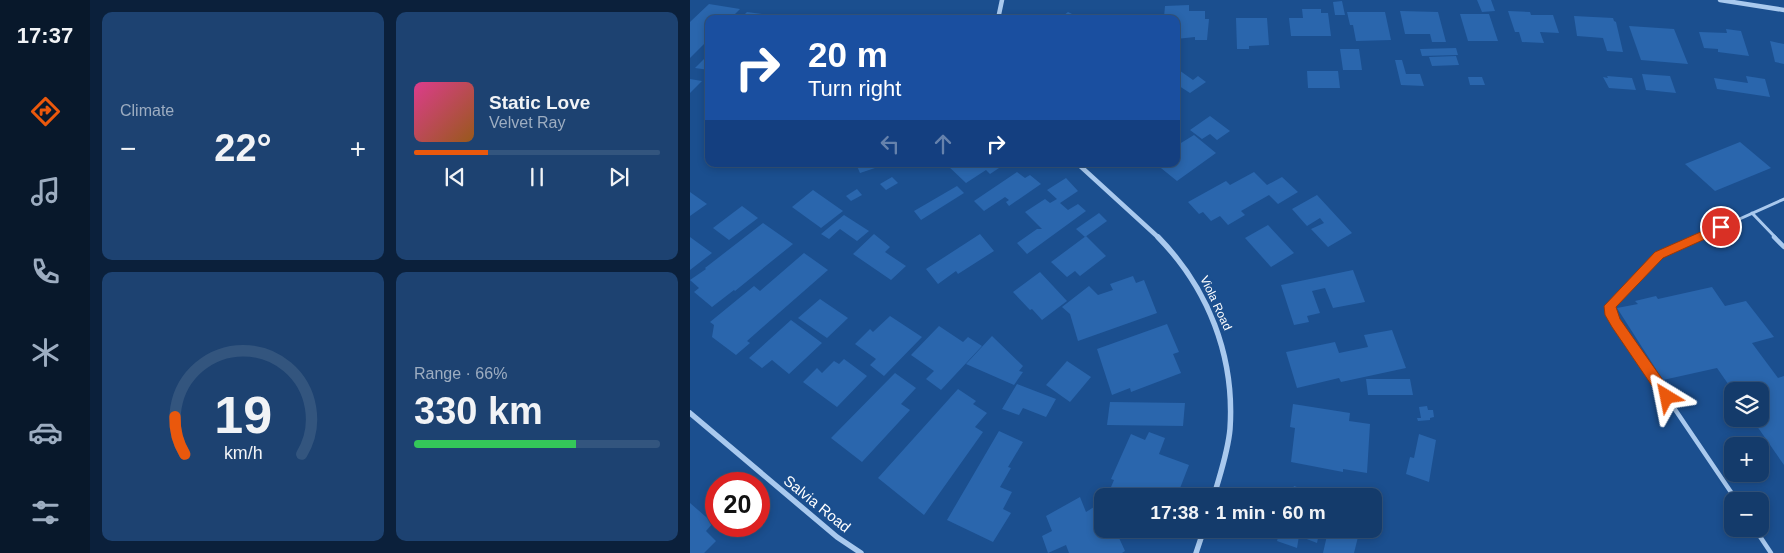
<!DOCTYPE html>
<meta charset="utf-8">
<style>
body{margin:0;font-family:Arial,sans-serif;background:#1d4271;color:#f1f3f6;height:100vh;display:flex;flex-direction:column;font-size:19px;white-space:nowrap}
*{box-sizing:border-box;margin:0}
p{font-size:16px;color:#9dadc1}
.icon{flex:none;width:28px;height:28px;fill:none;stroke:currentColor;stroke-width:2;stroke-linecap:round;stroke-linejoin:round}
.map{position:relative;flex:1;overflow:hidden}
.drawer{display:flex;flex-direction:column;gap:12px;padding:12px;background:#0b203b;width:600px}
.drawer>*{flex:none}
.banner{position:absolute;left:15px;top:15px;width:475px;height:152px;border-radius:10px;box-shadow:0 2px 8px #0003,0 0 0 1px #33557e;background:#1a4fa0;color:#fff;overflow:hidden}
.controls{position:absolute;left:1034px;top:382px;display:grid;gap:10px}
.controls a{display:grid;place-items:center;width:45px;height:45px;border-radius:10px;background:#143b6b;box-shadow:0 2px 8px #0003,0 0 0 1px #33557e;font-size:25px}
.speed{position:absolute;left:15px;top:472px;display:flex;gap:10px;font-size:25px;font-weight:700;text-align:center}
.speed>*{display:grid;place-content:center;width:65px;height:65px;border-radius:50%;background:#143b6b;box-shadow:0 2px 8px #0003,0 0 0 1px #33557e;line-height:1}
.speed .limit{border:8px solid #d22;background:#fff;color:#111}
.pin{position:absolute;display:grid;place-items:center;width:42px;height:42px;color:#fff;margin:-21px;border:2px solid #fff;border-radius:50%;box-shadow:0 1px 5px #0007}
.me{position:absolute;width:55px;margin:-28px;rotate:325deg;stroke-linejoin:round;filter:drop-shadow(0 0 4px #0008)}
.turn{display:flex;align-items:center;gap:18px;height:105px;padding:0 20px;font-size:22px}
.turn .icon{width:65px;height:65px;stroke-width:2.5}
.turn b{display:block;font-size:35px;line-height:42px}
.lanes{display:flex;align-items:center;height:48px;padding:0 20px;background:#0003;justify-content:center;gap:25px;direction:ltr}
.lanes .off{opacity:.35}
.big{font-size:38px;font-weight:600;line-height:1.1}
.drawer .widget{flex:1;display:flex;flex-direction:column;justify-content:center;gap:8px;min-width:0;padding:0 18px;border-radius:10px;background:#1d4271}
.drawer .dial{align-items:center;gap:0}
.dial svg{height:130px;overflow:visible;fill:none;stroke:#33557e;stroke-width:7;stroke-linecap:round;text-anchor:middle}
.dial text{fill:#f1f3f6;stroke:none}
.song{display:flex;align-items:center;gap:15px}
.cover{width:60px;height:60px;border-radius:8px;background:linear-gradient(135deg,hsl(330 70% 55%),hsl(30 70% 35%))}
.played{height:5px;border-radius:2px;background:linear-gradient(90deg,#ea580c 30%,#33557e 30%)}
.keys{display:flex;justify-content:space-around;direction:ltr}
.heat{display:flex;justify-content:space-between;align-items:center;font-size:28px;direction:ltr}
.charge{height:8px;border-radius:4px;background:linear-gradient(90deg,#34c759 66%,#33557e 0)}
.drawer .tiles{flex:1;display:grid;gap:12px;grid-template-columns:repeat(2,1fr)}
.trip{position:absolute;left:404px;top:488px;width:288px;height:50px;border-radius:10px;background:#143b6b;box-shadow:0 2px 8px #0003,0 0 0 1px #33557e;font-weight:600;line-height:50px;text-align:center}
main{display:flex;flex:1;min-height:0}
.dock{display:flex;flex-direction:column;width:90px;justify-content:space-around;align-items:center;background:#08182b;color:#9dadc1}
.dock .icon{width:35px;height:35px}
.dock .on{color:#ea580c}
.dock b{font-size:22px;color:#f1f3f6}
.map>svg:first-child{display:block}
</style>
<main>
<nav class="dock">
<b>17:37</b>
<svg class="icon on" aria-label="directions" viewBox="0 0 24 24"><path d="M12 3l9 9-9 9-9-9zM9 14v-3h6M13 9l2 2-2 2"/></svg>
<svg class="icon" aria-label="music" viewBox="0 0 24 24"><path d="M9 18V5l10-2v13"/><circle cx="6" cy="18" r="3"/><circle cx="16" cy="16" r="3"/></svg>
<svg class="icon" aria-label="phone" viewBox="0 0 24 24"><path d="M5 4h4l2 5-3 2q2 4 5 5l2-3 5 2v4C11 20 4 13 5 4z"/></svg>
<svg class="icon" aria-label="climate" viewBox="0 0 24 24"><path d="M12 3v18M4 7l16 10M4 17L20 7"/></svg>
<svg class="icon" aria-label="car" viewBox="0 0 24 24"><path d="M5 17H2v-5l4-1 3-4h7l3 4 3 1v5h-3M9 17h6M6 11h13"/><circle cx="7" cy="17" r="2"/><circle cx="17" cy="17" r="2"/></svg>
<svg class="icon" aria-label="filters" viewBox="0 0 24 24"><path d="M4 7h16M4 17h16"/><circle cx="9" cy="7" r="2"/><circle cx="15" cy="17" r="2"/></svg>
</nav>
<section class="drawer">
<div class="tiles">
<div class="widget"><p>Climate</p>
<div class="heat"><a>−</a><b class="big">22°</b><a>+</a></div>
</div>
<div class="widget">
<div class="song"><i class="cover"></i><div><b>Static Love</b><p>Velvet Ray</p></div></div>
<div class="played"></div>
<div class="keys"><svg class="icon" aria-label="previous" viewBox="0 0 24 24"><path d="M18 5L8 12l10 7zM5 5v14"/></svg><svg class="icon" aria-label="pause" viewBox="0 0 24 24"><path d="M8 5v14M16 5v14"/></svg><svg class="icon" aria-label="next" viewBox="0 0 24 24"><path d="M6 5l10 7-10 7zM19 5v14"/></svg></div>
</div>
<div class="widget dial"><svg viewBox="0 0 100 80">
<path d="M14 69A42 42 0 1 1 86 69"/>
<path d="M14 69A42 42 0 0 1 8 46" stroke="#ea580c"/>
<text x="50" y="56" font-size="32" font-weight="700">19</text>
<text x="50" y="72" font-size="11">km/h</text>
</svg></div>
<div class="widget"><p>Range · 66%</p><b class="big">330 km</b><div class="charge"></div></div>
</div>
</section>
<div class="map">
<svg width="1094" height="553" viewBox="0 0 1094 553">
<rect width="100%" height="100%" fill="#1b4f8f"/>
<g fill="#2a66ad">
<path d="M787 0H801L805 11 792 12Z"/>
<path d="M652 1 655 15H645L643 2Z"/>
<path d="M19 4 50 9 40 19H19V39L0 58V22Z"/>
<path d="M499 5V11H515V19H519L517 40H505V37L486 39V19L474 17 475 6Z"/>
<path d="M612 9H631V13H638L641 36H601L599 18H613Z"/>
<path d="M710 11 748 12 756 42H742L740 34H715Z"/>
<path d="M818 11 840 12 841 15H863L869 33 850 32 854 43 832 42 829 32H825Z"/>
<path d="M57 12 87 16 85 19H50Z"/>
<path d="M378 12 392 19H369Z"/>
<path d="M657 12H695L701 40 666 41 663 25H660Z"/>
<path d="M449 14H466L465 19H427L428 17H449Z"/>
<path d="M770 14H799L808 41H778Z"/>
<path d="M196 16H242L240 19H194Z"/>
<path d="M884 16 923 18 924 21 926 22 933 52 917 51 913 38 887 36Z"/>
<path d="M546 18H577L579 45 559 46V49H547Z"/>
<path d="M939 26 984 29 998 64 951 60Z"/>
<path d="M1036 29 1051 31 1059 56 1028 52V49L1014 48 1009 32 1037 33Z"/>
<path d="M1080 41 1094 44V64L1085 62Z"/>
<path d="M766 48 768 55 732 56 730 49Z"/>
<path d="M650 49H669L672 70H653Z"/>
<path d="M19 54V70L5 68Z"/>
<path d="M766 56 769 65 742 66 739 57Z"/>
<path d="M705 60H712L716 74H730L734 86 711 85Z"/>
<path d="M486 68 503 80 508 76 516 82 500 93 486 84Z"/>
<path d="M617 71H648L650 88H618Z"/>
<path d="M952 74 980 76 986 93 956 90Z"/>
<path d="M917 76 942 78 946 90 919 88 913 77 918 78Z"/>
<path d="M1056 76 1075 79 1080 97 1027 89 1024 78 1058 83Z"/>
<path d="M778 77H792L795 85H780Z"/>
<path d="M0 79 12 81 0 93Z"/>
<path d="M520 116 540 131 527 140 520 134 512 139 500 130Z"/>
<path d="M504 135 526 153 487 181 466 164H486V146Z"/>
<path d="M1050 142 1081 168 1025 191 995 164Z"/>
<path d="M166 164H197L170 173Z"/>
<path d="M256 164H315L300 174 296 170 276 183Z"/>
<path d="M327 172 335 178 340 175 351 184 319 206 316 202 319 200 315 197 294 211 284 201Z"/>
<path d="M564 172 577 185 592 177 608 192 588 204 579 195 551 211 555 215 538 225 530 216 521 221 513 212 509 214 498 202 536 181 540 185Z"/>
<path d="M202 177 208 183 196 190 190 184Z"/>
<path d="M376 178 388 191 370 203 378 210 388 204 396 211 337 254 327 243 347 229H352L335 212 355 199 360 203 367 199 357 190Z"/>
<path d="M267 186 274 193 231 220 224 211Z"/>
<path d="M167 189 172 195 161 201 156 196Z"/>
<path d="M123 190 153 211 131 228 102 207Z"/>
<path d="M0 192 17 204 0 216Z"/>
<path d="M627 195 662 233 638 247 621 229 634 223 630 218 617 226 602 209Z"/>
<path d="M52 206 68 218 39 240 23 228Z"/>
<path d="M409 213 417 221 395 237 386 229Z"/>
<path d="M154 215 179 231 167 241 150 229 139 239 131 234Z"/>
<path d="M73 223 103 244 45 291 44 290 22 307 4 292 9 288 0 280 16 269 15 268Z"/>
<path d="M578 225 604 253 581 267 555 238Z"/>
<path d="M184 234 200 247 195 252 216 266 201 280 163 254Z"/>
<path d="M290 234 304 251 268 274 266 271 248 284 236 269Z"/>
<path d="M396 236 416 256 390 276 385 271 377 277 361 262Z"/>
<path d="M0 237 22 253 0 270Z"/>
<path d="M114 253 138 270 57 341 60 343 46 355 22 337 24 325 20 322 64 286 70 291Z"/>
<path d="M663 270 675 302 643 308 635 288 622 291 630 313 617 316 619 322 604 325 591 285Z"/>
<path d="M350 272 377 301 352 320 342 309 340 310 323 292Z"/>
<path d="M443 276 446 283 454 280 467 313 388 341 380 314 372 307 399 286 408 295 423 290 420 284Z"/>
<path d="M1022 287 1035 306 1056 301 1084 337 1062 343 1088 378 1094 376V465L1062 419H1070V391H1043L1027 368 973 380 927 308 948 304 945 301 966 296 968 299Z"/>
<path d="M130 299 158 318 137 338 108 318Z"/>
<path d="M200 316 232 337 194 376 180 365 186 359 165 344 180 329 183 332Z"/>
<path d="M101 320 132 343 99 374 82 360 72 368 59 358Z"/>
<path d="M477 324 489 352 483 354 491 373 441 392 440 388 422 395 407 349Z"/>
<path d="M249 326 273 342 278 337 292 346 251 390 236 379 244 371 221 355Z"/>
<path d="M702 330 716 368 651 382 649 378 607 388 596 352 645 342 649 353 678 347 674 335Z"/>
<path d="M302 336 333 366 329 371 333 372 324 385 276 364Z"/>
<path d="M154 359 177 376 147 407 113 382 127 368 132 373 144 361 149 364Z"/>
<path d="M377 361 401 377 380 402 356 385Z"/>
<path d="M205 373 226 388 211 404 220 410 172 462 141 438Z"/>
<path d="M676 379H720L723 395H678Z"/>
<path d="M327 384 366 399 356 417 333 408 329 415 312 409Z"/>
<path d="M268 389 286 401 283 404 297 413 285 427 293 432 234 515 188 478Z"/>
<path d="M420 402 495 403 493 426 417 425Z"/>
<path d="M603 404 660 413 659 421 680 424 677 473 653 469V472L601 462 605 428 600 427Z"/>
<path d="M737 406 738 410H743L744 417 740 418V420L728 421 727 418H731L729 407Z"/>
<path d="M309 431 333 442 318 467 321 468 310 487 322 492 313 509 321 513 303 542 257 520Z"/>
<path d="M459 432 475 438 469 454 499 465 487 496 476 492 474 496H425L418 494 424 480 421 479 441 434 455 440Z"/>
<path d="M729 434 746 440 739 482 716 474 720 457 724 458Z"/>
<path d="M604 486 622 492 621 496H600Z"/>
<path d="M390 497 396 512 404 507 410 520 412 518V529H425L435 551 432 553H379L376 545 358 553 352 536 362 531 356 516Z"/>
<path d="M0 503 23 523 16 531 26 541 14 553H0Z"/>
<path d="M575 529H630L627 543 609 536 607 548 587 541 589 534Z"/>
<path d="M632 529H670L664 553H633L638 531Z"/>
</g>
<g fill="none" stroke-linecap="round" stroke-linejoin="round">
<g stroke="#a9c9ee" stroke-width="3">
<path d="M1062 213 1086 238"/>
<path d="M1007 238 1094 199"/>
</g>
<g stroke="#a9c9ee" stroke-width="4.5">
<path d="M1010 237 969 255 920 306 921 315 1047 501"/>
<path d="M1084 237 1094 247"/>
<path d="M1065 529 1081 553"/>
</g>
<g stroke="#a9c9ee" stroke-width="4.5">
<path d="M1030 0 1094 10"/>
<path d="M308 19 312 0"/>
<path d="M388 164 469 238"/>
</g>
<g stroke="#a9c9ee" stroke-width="5.5">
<path d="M468 237C518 288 545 356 540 429 538 452 530 474 524 496"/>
<path d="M0 413 147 537 171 553"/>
<path d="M506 553 514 529"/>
</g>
</g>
<path fill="#ea580c" stroke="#983908" d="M1031 223 1035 224 1037 227 1035 230 973 258 926 307 930 319 982 393 984 397 982 402 977 404 973 402 922 327 915 315 914 306 965 252Z"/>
<g text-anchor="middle" stroke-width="5" stroke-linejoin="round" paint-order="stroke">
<g font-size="12" fill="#fff" stroke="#1b4f8f">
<text transform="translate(526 303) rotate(65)" y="4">Viola Road</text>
</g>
<g font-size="15" fill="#fff" stroke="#1b4f8f">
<text transform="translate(127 504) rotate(39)" y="5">Salvia Road</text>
</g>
</g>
</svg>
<div class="controls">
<a><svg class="icon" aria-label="layers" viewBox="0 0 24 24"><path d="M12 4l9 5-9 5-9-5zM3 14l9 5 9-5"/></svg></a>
<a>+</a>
<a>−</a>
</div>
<div class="speed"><div class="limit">20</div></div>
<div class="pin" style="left:1031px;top:227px;background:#d93025"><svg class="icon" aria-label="arrive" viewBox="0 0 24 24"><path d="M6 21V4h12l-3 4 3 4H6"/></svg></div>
<svg class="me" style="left:977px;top:397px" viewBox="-20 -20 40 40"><path d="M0-17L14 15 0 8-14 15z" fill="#ea580c" stroke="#fff" stroke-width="4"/></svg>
<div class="trip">17:38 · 1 min · 60 m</div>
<div class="banner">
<div class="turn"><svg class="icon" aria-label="right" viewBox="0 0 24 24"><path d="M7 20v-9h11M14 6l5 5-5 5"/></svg><div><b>20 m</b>Turn right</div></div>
<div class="lanes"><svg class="icon off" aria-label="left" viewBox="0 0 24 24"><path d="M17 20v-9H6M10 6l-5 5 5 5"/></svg><svg class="icon off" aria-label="ahead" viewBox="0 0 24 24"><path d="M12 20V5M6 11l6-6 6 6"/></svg><svg class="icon" aria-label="right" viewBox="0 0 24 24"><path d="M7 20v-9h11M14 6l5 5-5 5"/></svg></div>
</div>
</div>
</main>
